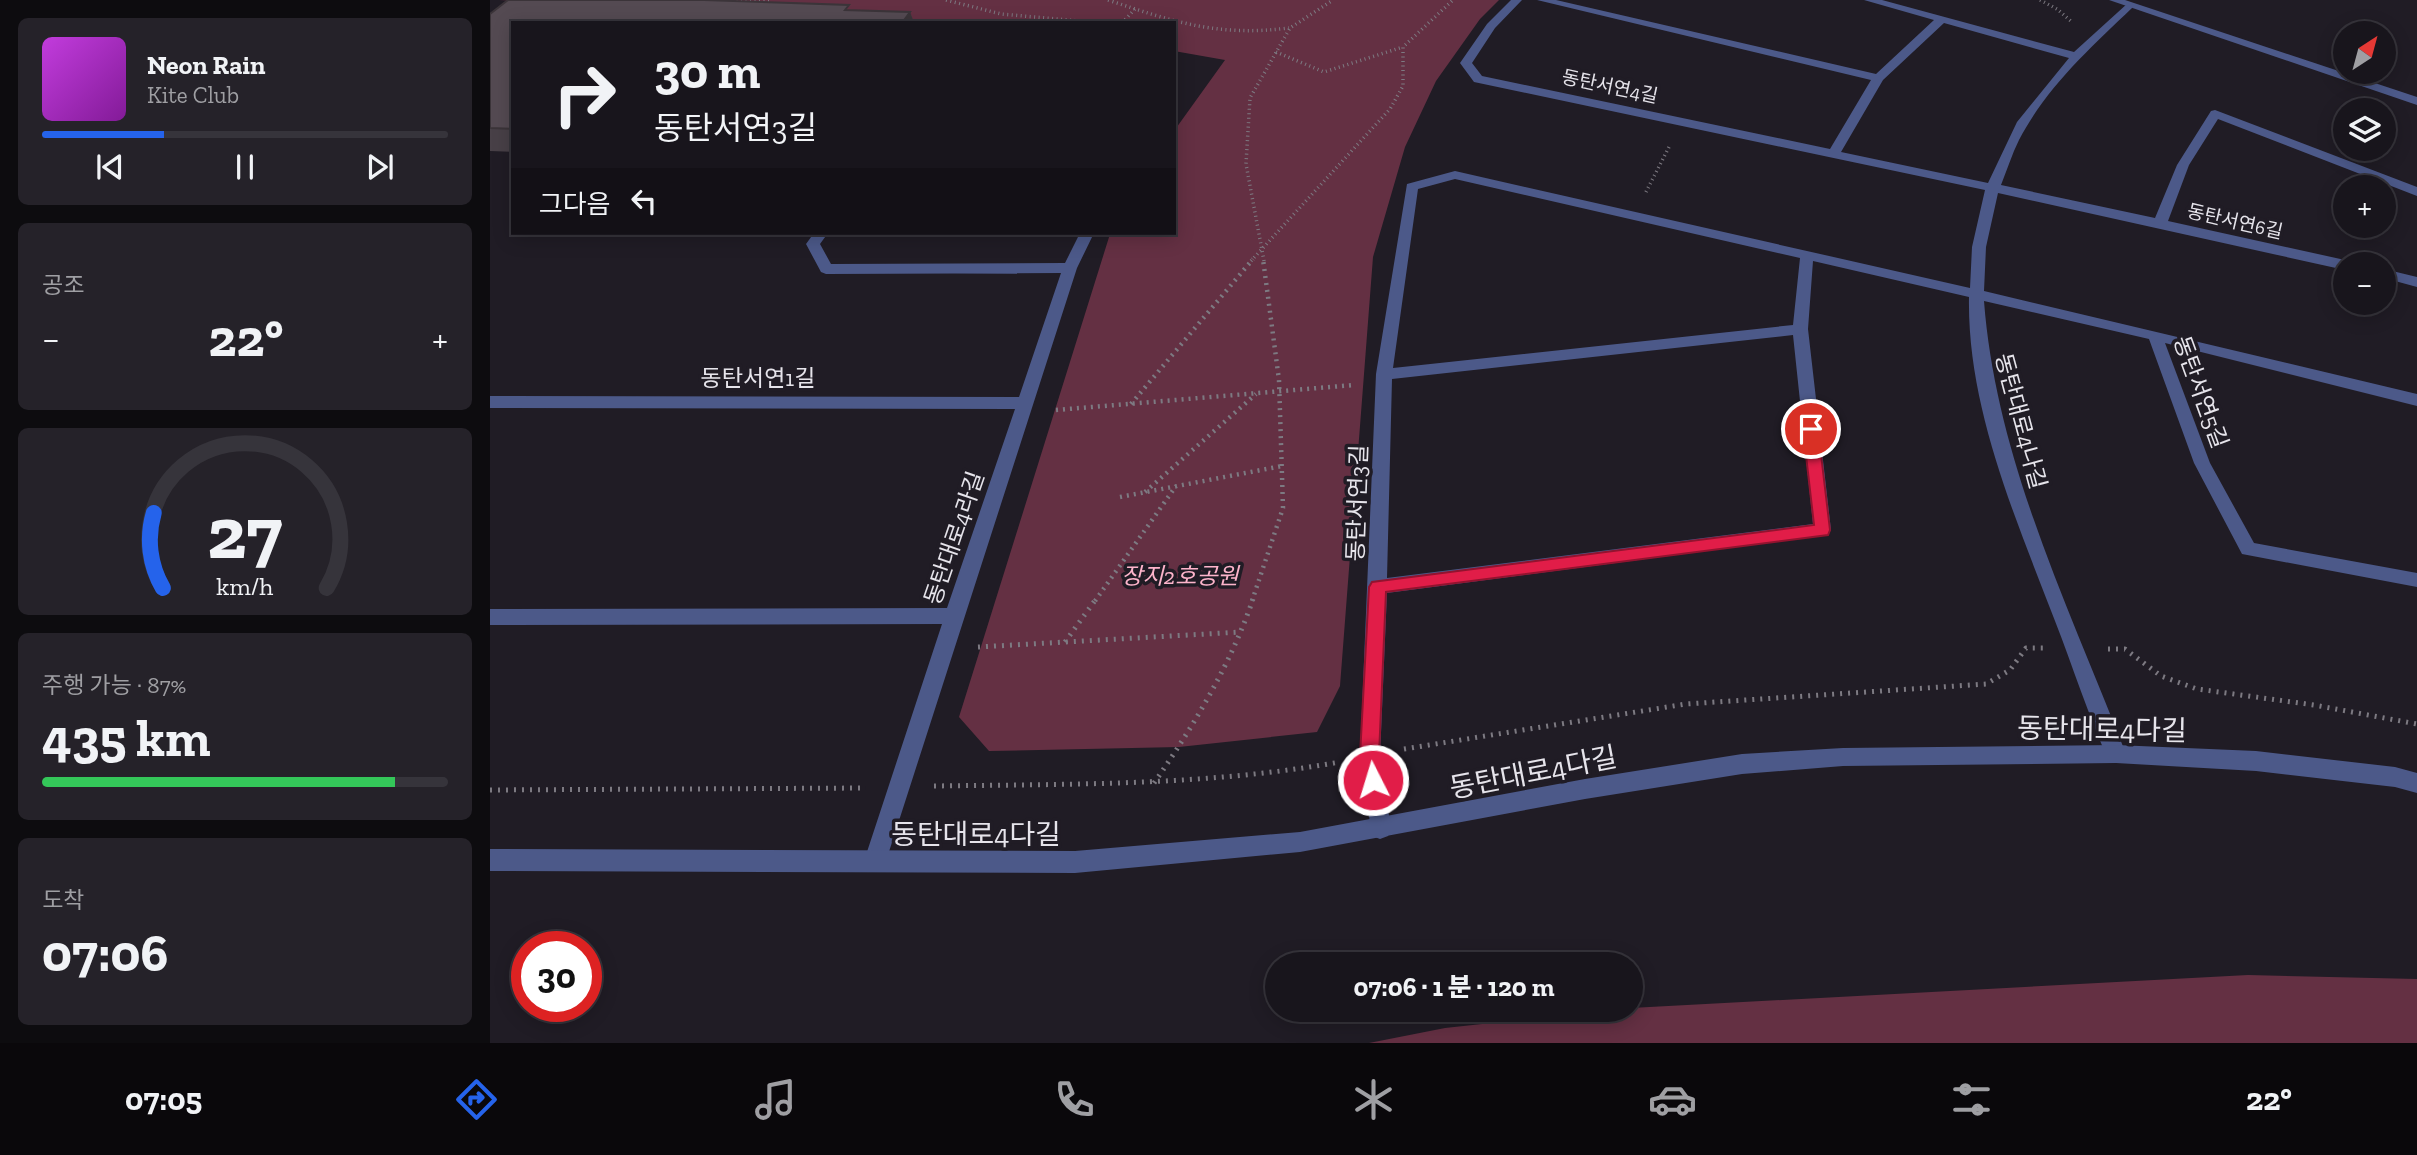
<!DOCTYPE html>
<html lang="ko">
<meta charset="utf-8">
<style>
body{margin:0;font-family:"Zilla Slab","Noto Sans KR",serif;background:#252229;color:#f1f3f6;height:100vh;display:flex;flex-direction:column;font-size:26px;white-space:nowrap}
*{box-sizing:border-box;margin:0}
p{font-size:23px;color:#9f9fa3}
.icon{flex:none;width:38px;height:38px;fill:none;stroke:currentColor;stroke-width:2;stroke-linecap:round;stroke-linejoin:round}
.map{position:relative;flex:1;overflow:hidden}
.side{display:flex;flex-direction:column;gap:18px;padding:18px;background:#0d0c0f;width:490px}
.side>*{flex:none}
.top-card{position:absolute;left:21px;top:21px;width:665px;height:214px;border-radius:0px;box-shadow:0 4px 18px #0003,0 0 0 2px #36343b;background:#18151c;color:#f1f3f6;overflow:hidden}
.needle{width:46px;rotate:36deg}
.buttons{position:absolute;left:1843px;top:21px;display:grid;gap:14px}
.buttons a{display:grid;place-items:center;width:63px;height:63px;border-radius:50%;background:#18151c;box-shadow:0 4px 18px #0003,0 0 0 2px #36343b;font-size:35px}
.speed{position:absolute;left:21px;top:931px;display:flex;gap:14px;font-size:35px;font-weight:700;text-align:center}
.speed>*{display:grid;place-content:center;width:91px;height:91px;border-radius:50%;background:#18151c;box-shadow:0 4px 18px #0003,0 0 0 2px #36343b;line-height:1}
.speed .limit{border:10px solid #d22;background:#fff;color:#111}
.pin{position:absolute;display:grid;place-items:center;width:60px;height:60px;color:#fff;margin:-30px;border:4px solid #fff;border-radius:50%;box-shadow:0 2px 7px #0007}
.me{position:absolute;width:77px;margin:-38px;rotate:355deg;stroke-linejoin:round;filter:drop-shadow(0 0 5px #0008)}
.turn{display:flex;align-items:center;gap:24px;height:147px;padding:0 28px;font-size:32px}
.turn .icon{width:91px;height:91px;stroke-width:2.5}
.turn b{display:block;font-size:49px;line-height:60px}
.then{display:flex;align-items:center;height:66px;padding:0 28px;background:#0003;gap:14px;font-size:26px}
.big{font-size:52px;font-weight:800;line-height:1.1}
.side .tile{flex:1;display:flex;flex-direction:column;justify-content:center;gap:10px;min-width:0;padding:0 24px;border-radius:10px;background:#252229}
.side .dial{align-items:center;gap:0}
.dial svg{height:182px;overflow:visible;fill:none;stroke:#36343b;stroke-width:7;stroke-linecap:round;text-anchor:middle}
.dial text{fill:#f1f3f6;stroke:none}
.song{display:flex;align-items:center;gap:21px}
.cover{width:84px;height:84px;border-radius:10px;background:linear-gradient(135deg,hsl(290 70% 55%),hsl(290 70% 35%))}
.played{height:7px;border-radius:4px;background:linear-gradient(90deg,#2563eb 30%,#36343b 30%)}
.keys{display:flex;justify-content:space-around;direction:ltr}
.heat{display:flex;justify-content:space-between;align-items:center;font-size:38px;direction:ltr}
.charge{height:10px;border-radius:5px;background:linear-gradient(90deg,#34c759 87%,#36343b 0)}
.trip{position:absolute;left:775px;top:952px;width:378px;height:70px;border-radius:35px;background:#18151c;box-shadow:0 4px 18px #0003,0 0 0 2px #36343b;font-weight:800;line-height:70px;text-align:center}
.tabs{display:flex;height:112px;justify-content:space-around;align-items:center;background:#0a080b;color:#9f9fa3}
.tabs .icon{width:49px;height:49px}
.tabs .on{color:#2563eb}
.tabs b{font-size:32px;color:#f1f3f6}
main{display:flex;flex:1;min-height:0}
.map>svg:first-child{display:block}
</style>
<main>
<section class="side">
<div class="tile">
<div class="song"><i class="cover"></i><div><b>Neon Rain</b><p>Kite Club</p></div></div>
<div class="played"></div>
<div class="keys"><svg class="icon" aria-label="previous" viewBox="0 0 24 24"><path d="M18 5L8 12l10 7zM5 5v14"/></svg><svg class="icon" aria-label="pause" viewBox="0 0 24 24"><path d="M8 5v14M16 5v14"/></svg><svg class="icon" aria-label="next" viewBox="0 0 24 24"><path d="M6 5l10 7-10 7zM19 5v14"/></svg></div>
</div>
<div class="tile"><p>공조</p>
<div class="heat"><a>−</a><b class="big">22°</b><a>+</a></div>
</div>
<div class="tile dial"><svg viewBox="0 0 100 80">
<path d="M14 69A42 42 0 1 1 86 69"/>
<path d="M14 69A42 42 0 0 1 10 36" stroke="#2563eb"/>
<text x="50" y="56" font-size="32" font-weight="700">27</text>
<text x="50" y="72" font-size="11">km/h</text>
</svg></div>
<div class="tile"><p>주행 가능 · 87%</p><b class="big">435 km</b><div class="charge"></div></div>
<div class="tile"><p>도착</p><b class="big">07:06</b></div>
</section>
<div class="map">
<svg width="1927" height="1043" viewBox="0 0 1927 1043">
<rect width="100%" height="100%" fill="#201c25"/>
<g fill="#643043">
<path d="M9 0H1009L990 19 946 81 915 147 883 257 850 686 827 732 689 747 499 751 469 717 620 234 684 233V131L735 60 684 51V23H506Z"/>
<path d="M1758 975 1927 979V1043H879L955 1028 1141 1008Z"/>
</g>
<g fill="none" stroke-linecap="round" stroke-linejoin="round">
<g stroke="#7d7a82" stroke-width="3.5" stroke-dasharray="1 3.5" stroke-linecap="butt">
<path d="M242 0H282"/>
<path d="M456 0 511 14 612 23"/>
<path d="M618 0C684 22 728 37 799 28"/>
<path d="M1550 0 1567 9 1582 22"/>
<path d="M632 23 645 9"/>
<path d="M786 52 834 72 913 47"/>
<path d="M1156 192 1179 147"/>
<path d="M761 261 900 109 913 86V47L963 0"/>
<path d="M774 261 756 164 760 98 800 28 843 0"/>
</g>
<g stroke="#7d7a82" stroke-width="4.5" stroke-dasharray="2 5" stroke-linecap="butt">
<path d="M641 404 763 259"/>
<path d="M566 410 864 385"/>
<path d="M655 492 766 394"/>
<path d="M630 497 792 466"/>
<path d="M605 601 686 486"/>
<path d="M762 601 793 508 789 380 773 259"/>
</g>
<g stroke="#7d7a82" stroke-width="5" stroke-dasharray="2 6" stroke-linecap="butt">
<path d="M575 642 606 599"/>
<path d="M488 647 751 632"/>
<path d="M1618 649H1635L1671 676 1707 689 1824 705 1927 724"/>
<path d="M914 749 1196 704 1496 684 1520 670 1536 648H1553"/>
<path d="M664 783C703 727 741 664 763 599"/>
<path d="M444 786C580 784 715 786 850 762"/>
<path d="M0 790 376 788"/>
</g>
<g fill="#4c5989" fill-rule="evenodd">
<path d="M1021 0H1032L1005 28 982 63 992 76 1340 149 1381 80 1047 0H1066L1386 74 1444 20 1374 0H1392L1584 52 1638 3 1643 6 1642 8C1600 48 1556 88 1529 140 1522 154 1517 170 1511 185L1665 218 1687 165 1721 111 1725 110 1927 187V196L1728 119 1699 165 1678 221 1855 260 1862 264H1855V270L1508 193 1496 247 1494 291 1927 394V406L1675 343 1720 463 1764 543 1927 573V587L1752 554 1704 463 1659 339 1494 301C1506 460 1579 607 1636 754L1633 761 1626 763 1619 761C1598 715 1583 667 1565 621 1526 519 1477 408 1479 297L1323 261 1318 329 1341 530 1338 535 897 593 890 756 901 829 898 836 890 839 882 836 870 756 886 374 917 184 965 171 1480 288 1482 247 1495 190 984 82 970 63 997 24ZM1454 23 1579 58 1527 122 1498 183 1351 152 1393 80ZM965 179 1310 258 1303 325 903 368 928 189ZM1303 335 1323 524 897 578 902 379Z"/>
<path d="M324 233H338L330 244 341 264 575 263 590 233H604L587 268 396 861 393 869 385 872 377 869 374 861 452 624 0 625V609L457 608 525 409 0 408V396L529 397 571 273 336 274 331 272 316 244Z"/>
<path d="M1894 269 1927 277V287L1894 278Z"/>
</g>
<g fill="#4c5989" fill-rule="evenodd">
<path d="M1619 0H1635L1927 97V105Z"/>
<path d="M1626 745 1766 751 1905 767 1927 773V793L1905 787 1766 771 1626 763 1353 766 1252 774 1095 799 810 852 585 873 0 871V849L585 851 810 832 1095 779 1252 754 1353 748Z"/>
</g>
</g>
<path fill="#484047" d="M362 10 420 12 424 23H23V152L0 151V14Z"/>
<path fill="#3b3439" d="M420 12 424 23H412Z"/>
<path fill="#544a52" stroke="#3b3439" stroke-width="2" d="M18 0H214L359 5 355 10 420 12 412 23H23V129L0 128V14Z"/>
<path fill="#e11d48" stroke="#92132f" stroke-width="2" d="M1321 424 1328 429 1340 530 1338 535 896 592 889 756 892 780 890 787 883 789 876 787 870 756 879 587 882 582 1324 525 1313 429Z"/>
<g text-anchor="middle" stroke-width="7" stroke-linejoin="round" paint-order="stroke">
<g font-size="19" fill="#e6e4eb" stroke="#201c25">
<text transform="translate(1120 86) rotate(12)" y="7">동탄서연4길</text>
<text transform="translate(1745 221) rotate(13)" y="7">동탄서연6길</text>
</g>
<g font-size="23" fill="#e6e4eb" stroke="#201c25">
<text x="268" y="386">동탄서연1길</text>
<text transform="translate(1711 392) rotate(70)" y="8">동탄서연5길</text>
<text transform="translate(1531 421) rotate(75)" y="8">동탄대로4나길</text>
<text transform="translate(867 503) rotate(-88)" y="8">동탄서연3길</text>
<text transform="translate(464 538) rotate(-71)" y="8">동탄대로4라길</text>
</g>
<g font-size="23" font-style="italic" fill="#fdb4cb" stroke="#201c25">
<text x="690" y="584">장지2호공원</text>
</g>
<g font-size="28" fill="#e6e4eb" stroke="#201c25">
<text transform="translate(1612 729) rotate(1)" y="10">동탄대로4다길</text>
<text transform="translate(1043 772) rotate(-11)" y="10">동탄대로4다길</text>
<text x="486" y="844">동탄대로4다길</text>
</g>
</g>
</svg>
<div class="buttons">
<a><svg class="needle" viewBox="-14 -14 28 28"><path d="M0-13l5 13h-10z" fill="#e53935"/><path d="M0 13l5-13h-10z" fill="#9f9fa3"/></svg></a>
<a><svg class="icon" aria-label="layers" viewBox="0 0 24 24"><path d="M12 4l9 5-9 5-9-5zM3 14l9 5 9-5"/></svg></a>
<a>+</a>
<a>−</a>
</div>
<div class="speed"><div class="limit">30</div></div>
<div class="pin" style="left:1321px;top:429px;background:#d93025"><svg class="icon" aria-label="arrive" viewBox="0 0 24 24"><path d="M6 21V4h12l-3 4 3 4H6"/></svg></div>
<svg class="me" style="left:883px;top:780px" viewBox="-20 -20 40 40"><circle r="17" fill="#e11d48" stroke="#fff" stroke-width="3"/><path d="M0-11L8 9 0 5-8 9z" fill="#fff"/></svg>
<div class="trip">07:06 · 1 분 · 120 m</div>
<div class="top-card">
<div class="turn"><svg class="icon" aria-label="right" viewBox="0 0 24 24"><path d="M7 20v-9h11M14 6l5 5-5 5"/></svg><div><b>30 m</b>동탄서연3길</div></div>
<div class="then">그다음<svg class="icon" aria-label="left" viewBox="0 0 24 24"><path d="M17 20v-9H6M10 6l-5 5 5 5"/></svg></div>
</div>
</div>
</main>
<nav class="tabs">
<b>07:05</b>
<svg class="icon on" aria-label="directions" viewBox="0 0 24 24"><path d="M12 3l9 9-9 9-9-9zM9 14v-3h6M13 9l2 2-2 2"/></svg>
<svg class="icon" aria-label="music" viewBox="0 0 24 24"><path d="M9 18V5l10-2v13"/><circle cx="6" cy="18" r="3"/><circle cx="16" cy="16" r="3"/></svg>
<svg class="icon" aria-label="phone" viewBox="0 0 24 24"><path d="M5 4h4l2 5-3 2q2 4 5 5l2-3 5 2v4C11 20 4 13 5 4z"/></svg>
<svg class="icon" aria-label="climate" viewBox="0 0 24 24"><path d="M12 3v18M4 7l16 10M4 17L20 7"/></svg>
<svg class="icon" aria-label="car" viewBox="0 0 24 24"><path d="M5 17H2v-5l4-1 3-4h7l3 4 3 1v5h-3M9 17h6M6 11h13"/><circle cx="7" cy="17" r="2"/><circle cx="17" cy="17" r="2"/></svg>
<svg class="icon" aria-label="filters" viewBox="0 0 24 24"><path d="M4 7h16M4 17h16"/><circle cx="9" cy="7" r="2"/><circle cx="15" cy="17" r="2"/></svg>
<b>22°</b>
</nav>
